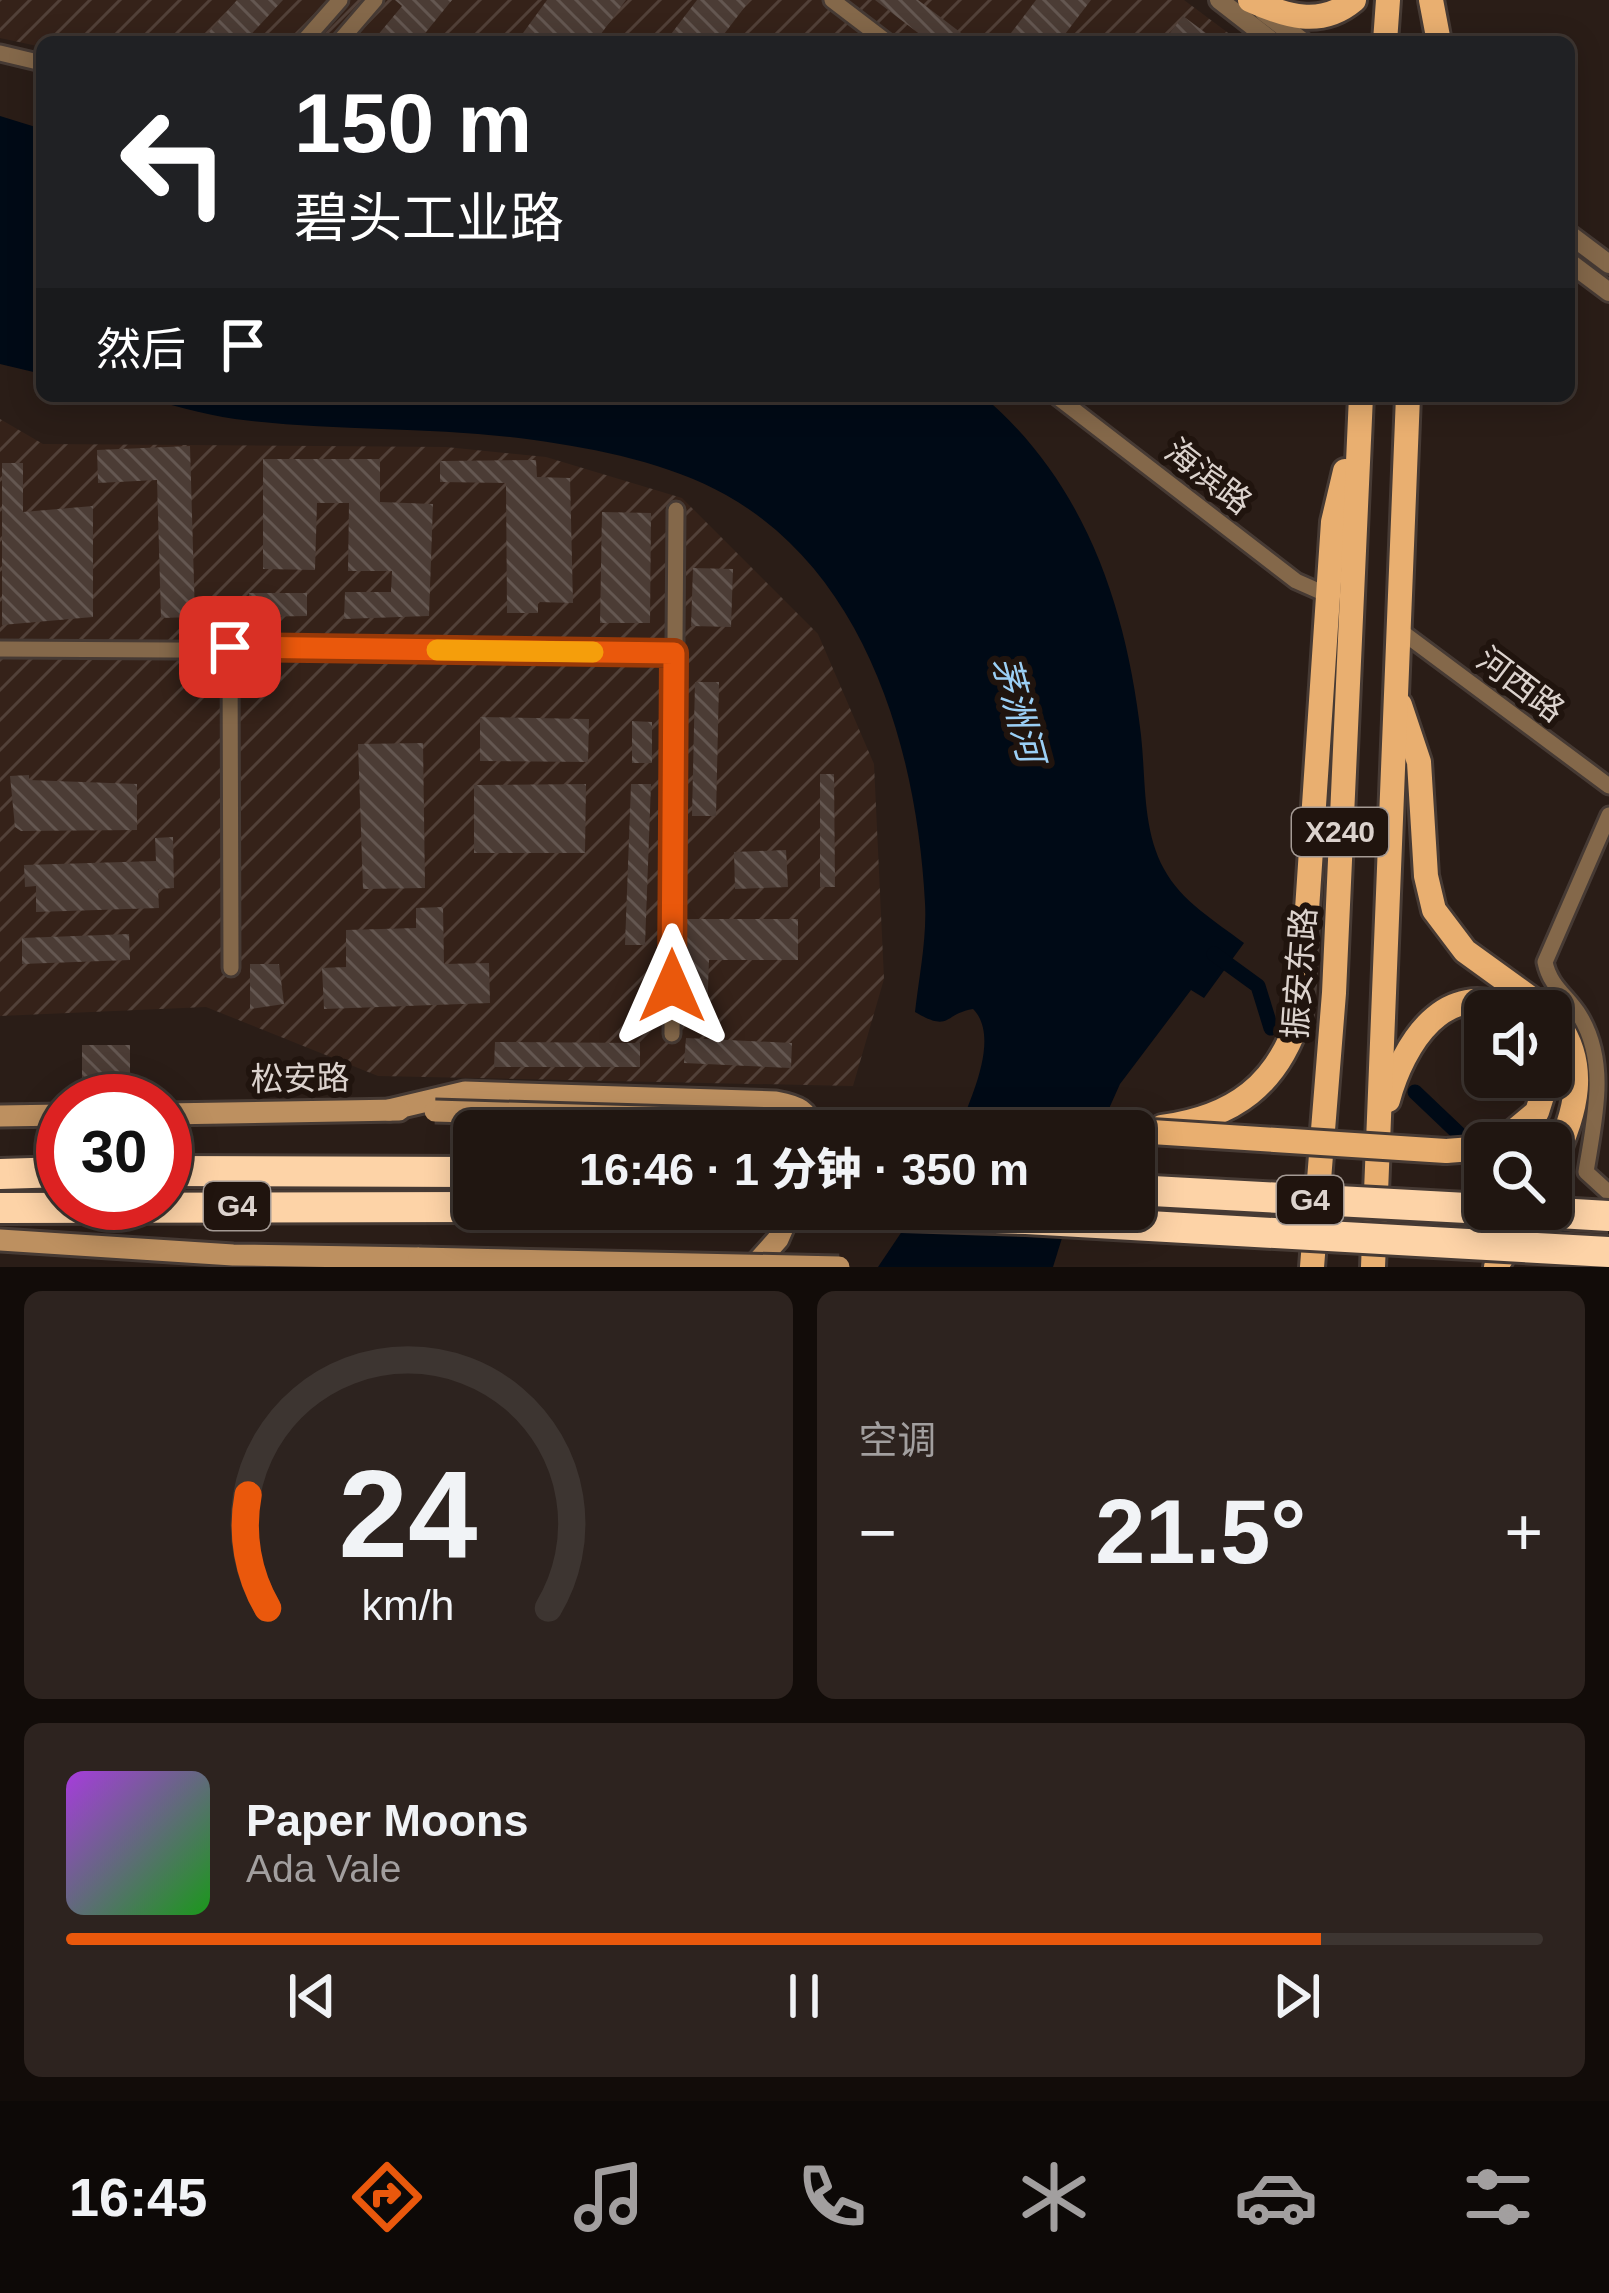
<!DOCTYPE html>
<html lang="zh">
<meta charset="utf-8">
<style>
body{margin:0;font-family:Arial,"Noto Sans SC",sans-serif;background:#2d231f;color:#f1f3f6;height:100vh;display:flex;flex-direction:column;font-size:45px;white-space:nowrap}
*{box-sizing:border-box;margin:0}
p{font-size:39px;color:#a29f9f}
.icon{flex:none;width:66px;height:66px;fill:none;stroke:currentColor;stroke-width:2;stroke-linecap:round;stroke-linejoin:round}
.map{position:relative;height:1267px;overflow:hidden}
.sheet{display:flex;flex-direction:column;gap:24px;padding:24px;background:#120c09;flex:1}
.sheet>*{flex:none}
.banner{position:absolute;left:36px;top:36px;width:1539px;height:366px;border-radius:18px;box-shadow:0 6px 30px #0003,0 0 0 3px #3d3531;background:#202124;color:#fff;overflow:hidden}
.buttons{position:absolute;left:1464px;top:990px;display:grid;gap:24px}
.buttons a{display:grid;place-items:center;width:108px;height:108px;border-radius:18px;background:#201611;box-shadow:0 6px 30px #0003,0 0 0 3px #3d3531;font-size:60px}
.speed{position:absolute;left:36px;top:1074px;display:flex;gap:24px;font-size:60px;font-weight:700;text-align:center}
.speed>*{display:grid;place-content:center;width:156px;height:156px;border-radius:50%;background:#201611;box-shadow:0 6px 30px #0003,0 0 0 3px #3d3531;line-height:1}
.speed .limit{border:18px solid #d22;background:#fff;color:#111}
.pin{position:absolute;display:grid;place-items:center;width:102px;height:102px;color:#fff;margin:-51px;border-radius:24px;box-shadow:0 6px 18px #0006}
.me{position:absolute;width:132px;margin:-66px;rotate:0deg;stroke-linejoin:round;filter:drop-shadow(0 0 9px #0008)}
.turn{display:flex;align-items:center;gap:42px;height:252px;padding:0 60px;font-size:54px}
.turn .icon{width:156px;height:156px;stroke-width:2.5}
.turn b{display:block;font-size:84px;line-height:102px}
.then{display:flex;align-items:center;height:114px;padding:0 60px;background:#0003;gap:24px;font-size:45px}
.big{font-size:90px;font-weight:800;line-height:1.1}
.sheet .tile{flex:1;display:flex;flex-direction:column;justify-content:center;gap:18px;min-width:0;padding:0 42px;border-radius:18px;background:#2d231f}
.sheet .dial{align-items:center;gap:0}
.dial svg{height:312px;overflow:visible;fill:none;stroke:#3d3531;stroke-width:7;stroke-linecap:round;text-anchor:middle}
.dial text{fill:#f1f3f6;stroke:none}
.song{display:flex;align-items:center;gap:36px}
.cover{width:144px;height:144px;border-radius:18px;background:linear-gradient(135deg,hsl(280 70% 55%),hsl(120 70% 35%))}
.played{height:12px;border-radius:6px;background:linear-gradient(90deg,#ea580c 85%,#3d3531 85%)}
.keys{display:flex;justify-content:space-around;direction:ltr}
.heat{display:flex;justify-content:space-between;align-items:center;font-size:66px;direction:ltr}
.sheet .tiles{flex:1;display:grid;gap:24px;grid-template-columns:1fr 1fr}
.tile:last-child{grid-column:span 2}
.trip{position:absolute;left:453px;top:1110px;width:702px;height:120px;border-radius:18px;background:#201611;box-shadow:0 6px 30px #0003,0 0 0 3px #3d3531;font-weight:800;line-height:120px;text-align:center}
.tabs{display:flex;height:192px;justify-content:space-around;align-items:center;background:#0d0907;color:#a29f9f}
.tabs .icon{width:84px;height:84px}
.tabs .on{color:#ea580c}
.tabs b{font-size:54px;color:#f1f3f6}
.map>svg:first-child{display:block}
</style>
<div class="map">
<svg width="1609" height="1267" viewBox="0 0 1609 1267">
<defs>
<pattern id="industrial-furrows" width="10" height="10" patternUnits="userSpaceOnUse" patternTransform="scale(3)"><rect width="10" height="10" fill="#352219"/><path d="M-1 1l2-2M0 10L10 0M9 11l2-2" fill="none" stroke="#524139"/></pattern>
<pattern id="building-back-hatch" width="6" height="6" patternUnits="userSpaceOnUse" patternTransform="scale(3)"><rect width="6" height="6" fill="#4b3c35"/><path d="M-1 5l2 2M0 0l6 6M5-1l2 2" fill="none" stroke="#645751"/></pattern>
</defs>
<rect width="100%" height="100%" fill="#2a1d17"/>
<g fill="url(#industrial-furrows)">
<path d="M0 0H1184L1239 41 42 42V47L0 38Z"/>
<path d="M0 419 43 444 446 447 546 457 682 498 818 634 874 764 884 979 853 1086 378 1076 206 1007 0 1016Z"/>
</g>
<g fill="#000a16">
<path d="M0 116 42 129V374L0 364Z"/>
<path d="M137 396H983C1085 483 1126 605 1141 735 1146 780 1142 829 1164 869 1181 901 1215 921 1244 943L1204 998 1191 990 1120 1084 1099 1131H958C970 1100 1001 1037 973 1009 943 1014 951 1033 915 1012 919 977 927 938 925 903 917 751 867 574 726 495 669 463 598 449 534 440 435 426 334 432 235 419 202 414 169 404 137 396Z"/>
<path d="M917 1209H1071L1053 1267H878Z"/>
</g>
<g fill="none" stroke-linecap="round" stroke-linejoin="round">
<g stroke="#000a16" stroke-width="15">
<path d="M1214 954 1258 986 1271 1028"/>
<path d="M1415 1092 1478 1152"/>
<path d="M1548 1215 1586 1267"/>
</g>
</g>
<g fill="url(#building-back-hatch)">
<path d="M237 0H283L244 42H200Z"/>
<path d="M395 0H452L418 42H372L402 6Z"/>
<path d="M547 0H626L595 42H536L523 33Z"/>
<path d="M697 0H750L718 42H665Z"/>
<path d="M875 0H918L973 42H930Z"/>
<path d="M1036 0H1091L1059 42H1014L1008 37Z"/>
<path d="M1183 16 1218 42H1163Z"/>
<path d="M190 446 195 617 161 618 157 480 98 483 97 450Z"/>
<path d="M263 459H380V502L433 504 429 616 344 619 345 592H391L392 571H348L349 503H317L315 570 263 569Z"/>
<path d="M536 460 537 477 570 478 573 603 538 602V613H507L506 483 440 482V461Z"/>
<path d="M2 463H23V512L93 506V617L2 625Z"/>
<path d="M602 512 651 513 650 623H600Z"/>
<path d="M693 568 733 569 731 627 691 626Z"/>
<path d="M249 593H307V616L249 617Z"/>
<path d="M695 682H719L716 816H692Z"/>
<path d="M480 717 589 719 588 762 480 761Z"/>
<path d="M632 721 652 722V763H632Z"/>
<path d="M423 743 425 888 363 889 358 744Z"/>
<path d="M820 774H834L835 887H820Z"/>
<path d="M29 775V780L137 784V830L21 831 15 827 10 776Z"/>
<path d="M586 784 585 853H474V785Z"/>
<path d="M631 784H651L645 945H625Z"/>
<path d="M173 837 174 888 158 889 159 908 36 912V886L25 887 24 865 156 861 155 838Z"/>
<path d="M786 850 788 887 735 889 734 852Z"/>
<path d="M443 907 444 964 489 963 490 1003 324 1009 322 968 346 967V930L416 928V908Z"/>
<path d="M687 919H798V960H709L707 1015 684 1014Z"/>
<path d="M129 934 130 960 22 964V938Z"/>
<path d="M250 964H279L284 1004 250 1009Z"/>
<path d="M686 1038 792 1043 791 1068 684 1063Z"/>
<path d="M495 1042 640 1043V1067H494Z"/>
<rect x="82" y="1045" width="48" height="56"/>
</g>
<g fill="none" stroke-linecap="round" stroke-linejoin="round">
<g stroke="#463a34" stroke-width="21">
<g id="minor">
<path d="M832 0 887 42"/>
<path d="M303 42 340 0"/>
<path d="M339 42 375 0"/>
<path d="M0 53 42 63"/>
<path d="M1056 396 1296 581 1330 596"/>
<path d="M1398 629 1609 786"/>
<path d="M230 647 231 968"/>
<path d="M0 649 674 653"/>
<path d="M1609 815 1545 962C1550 987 1568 996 1580 1016 1609 1064 1594 1121 1586 1172L1609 1193"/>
<path d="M672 1034 676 510"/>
</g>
</g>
<g stroke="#463a34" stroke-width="24">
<g id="tertiary">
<path d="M1219 0 1273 42"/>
<path d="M1264 12 1303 42"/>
<path d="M1569 234 1609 264"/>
<path d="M1569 262 1609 292"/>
</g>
</g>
<g stroke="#463a34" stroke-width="27">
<g id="secondary">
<path d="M389 1110 465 1092 776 1102C798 1106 807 1110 814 1131"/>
<path d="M165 1114 399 1110"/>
<path d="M0 1116 63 1115"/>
<path d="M0 1240 233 1255 419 1258"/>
<path d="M753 1267 778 1239 791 1209"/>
</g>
</g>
<g stroke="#463a34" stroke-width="30">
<g id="primary">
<path d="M1250 0C1285 16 1321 28 1354 0"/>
<path d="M1431 0 1439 42"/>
<path d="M1385 42 1388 0"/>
<path d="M1400 705 1419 762 1426 876 1434 910 1465 951 1548 1011"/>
<path d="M1551 1014C1592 1062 1576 1115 1551 1166"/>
<path d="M1388 1100C1403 1045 1445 975 1513 1011"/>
<path d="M1162 1127C1234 1117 1278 1085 1300 1014L1333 522 1345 471"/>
<path d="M1500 1143 1537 1112 1548 1077"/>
<path d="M1446 1151 1485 1148"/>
<path d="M1312 1267 1334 993 1361 396"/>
<path d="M1373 1267 1408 396"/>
<path d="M1496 1267 1530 1209"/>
</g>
</g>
<g stroke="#463a34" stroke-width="36">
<g id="motorway">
<path d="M165 1171 474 1172"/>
<path d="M0 1174 63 1172"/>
<path d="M0 1208 474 1207"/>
</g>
</g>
<use href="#minor" stroke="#84684a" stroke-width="15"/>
<use href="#tertiary" stroke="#84684a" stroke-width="18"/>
<use href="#secondary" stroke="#bd9060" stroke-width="21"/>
<use href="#primary" stroke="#e9af70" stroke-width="24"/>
<use href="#motorway" stroke="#fdd3a7" stroke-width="30"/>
<g stroke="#463a34" stroke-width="27" stroke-linecap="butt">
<g id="secondary-bridge">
<path d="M435 1111 1131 1131"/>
<path d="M419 1258 839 1267"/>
</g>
</g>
<g stroke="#463a34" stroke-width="30" stroke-linecap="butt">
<path id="primary-bridge" d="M1136 1131 1446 1151"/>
</g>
<g stroke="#463a34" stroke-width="36" stroke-linecap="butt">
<g id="motorway-bridge">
<path d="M1134 1190 1485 1209"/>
<path d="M714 1209 1026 1219 1609 1252"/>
<path d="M1489 1209 1609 1216"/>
</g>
</g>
<use href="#secondary-bridge" stroke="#bd9060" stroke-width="21"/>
<use href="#primary-bridge" stroke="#e9af70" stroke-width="24"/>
<use href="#motorway-bridge" stroke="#fdd3a7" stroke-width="30"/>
</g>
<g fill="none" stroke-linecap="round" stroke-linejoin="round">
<g stroke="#983908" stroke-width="30">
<path id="route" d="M230 647 674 653 672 986"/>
</g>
<use href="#route" stroke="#ea580c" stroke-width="21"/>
<path stroke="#f59e0b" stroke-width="21" d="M437 650 593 652"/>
</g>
<g text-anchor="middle" stroke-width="12" stroke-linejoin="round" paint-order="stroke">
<g fill="#20140e" stroke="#a49a94" stroke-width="3">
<rect x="1292" y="808" width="96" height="48" rx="9"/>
<rect x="1277" y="1176" width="66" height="48" rx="9"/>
<rect x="204" y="1182" width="66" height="48" rx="9"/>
</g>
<g font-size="30" font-weight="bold" fill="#dcd3ce">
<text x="1340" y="842">X240</text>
<text x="1310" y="1210">G4</text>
<text x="237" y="1216">G4</text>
</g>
<g font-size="33" fill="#dcd3ce" stroke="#20140e">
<text transform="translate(1209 476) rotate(38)" y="12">海滨路</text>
<text transform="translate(1521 684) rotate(37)" y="12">河西路</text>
<text transform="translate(1299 973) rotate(-86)" y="12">振安东路</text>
<text transform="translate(300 1078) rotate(-1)" y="12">松安路</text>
</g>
<g font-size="36" font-style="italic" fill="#9bcff5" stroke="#20140e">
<text transform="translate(1019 709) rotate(75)" y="13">茅洲河</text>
</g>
</g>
</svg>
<div class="buttons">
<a><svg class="icon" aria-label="sound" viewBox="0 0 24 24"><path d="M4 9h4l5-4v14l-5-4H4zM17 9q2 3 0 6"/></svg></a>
<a><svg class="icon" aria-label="search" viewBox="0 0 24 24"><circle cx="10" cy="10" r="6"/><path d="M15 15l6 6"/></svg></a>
</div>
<div class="speed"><div class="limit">30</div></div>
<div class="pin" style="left:230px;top:647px;background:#d93025"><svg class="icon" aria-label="arrive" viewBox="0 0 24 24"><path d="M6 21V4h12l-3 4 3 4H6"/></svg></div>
<svg class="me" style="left:672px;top:986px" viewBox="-20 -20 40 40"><path d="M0-17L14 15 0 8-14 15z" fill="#ea580c" stroke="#fff" stroke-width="4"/></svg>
<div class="trip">16:46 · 1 分钟 · 350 m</div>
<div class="banner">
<div class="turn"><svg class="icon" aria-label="left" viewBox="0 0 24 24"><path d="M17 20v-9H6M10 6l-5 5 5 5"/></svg><div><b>150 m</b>碧头工业路</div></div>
<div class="then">然后<svg class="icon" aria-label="arrive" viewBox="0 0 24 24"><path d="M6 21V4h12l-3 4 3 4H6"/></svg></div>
</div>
</div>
<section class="sheet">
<div class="tiles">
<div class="tile dial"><svg viewBox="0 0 100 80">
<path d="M14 69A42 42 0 1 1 86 69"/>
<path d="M14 69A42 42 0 0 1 9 40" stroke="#ea580c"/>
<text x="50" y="56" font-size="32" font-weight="700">24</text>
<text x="50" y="72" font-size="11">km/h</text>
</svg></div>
<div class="tile"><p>空调</p>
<div class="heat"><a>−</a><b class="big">21.5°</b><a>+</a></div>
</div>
<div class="tile">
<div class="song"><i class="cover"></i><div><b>Paper Moons</b><p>Ada Vale</p></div></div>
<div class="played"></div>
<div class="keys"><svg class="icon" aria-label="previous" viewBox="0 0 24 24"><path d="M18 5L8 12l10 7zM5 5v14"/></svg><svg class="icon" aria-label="pause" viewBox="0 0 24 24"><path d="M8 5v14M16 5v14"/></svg><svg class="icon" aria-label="next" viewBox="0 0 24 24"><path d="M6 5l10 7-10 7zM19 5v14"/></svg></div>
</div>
</div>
</section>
<nav class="tabs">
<b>16:45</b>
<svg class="icon on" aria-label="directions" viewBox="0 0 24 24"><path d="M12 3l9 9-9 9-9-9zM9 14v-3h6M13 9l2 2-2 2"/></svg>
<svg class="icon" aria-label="music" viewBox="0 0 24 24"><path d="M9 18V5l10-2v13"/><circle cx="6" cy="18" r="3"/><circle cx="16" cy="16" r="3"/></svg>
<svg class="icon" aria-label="phone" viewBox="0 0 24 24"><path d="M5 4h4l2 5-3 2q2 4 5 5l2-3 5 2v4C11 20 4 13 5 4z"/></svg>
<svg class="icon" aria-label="climate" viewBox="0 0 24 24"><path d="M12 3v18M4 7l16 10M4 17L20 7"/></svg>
<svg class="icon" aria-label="car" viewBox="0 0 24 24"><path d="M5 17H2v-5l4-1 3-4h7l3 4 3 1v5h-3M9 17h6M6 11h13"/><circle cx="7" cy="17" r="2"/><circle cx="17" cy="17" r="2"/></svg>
<svg class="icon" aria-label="filters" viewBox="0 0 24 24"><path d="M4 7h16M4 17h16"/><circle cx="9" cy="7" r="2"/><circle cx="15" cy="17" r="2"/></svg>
</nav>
